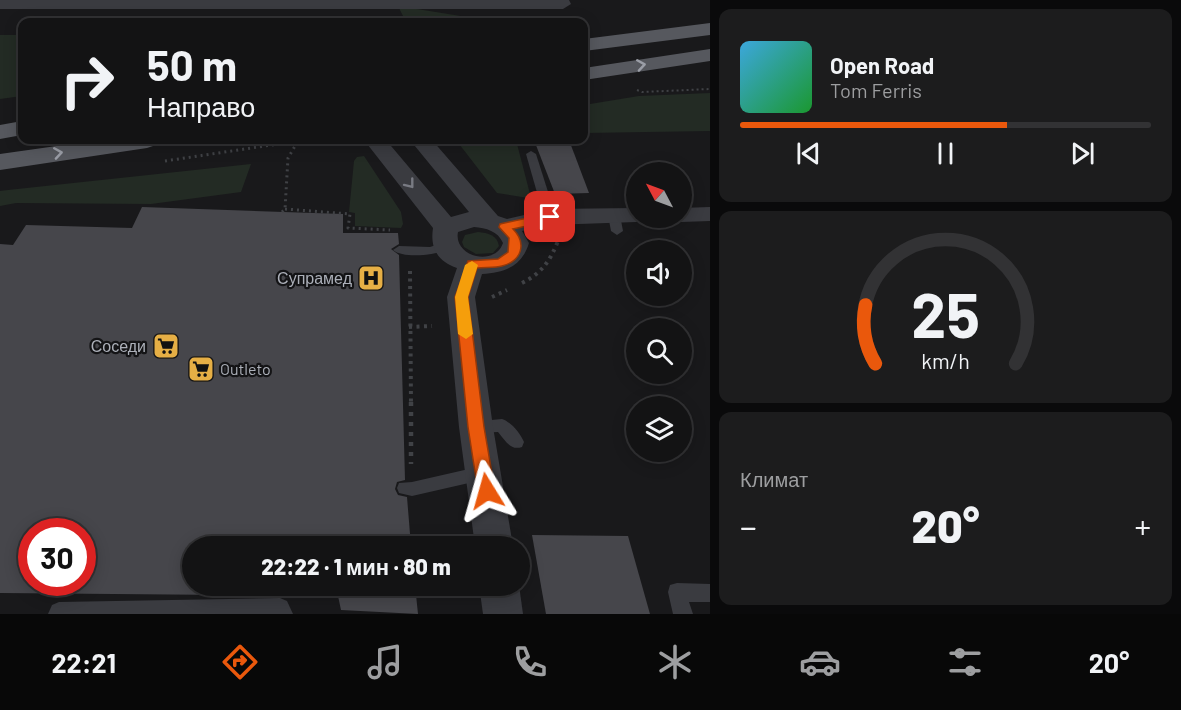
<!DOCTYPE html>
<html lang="ru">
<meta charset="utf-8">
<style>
body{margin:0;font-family:Barlow,sans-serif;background:#1c1c1d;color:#f1f3f6;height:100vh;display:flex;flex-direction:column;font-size:22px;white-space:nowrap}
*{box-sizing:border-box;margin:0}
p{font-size:20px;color:#9d9ea0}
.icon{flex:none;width:33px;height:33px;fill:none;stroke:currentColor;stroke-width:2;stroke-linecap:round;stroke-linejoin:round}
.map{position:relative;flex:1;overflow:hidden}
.details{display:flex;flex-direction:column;gap:9px;padding:9px;background:#0a0a0b;width:471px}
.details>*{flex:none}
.banner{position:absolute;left:18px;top:18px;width:570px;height:126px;border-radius:12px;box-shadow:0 3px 15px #0003,0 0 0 2px #323234;background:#131314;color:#f1f3f6;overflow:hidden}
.needle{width:39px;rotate:311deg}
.fabs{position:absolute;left:626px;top:162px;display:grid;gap:12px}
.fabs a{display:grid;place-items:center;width:66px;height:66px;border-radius:50%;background:#131314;box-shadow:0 3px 15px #0003,0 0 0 2px #323234;font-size:30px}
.speed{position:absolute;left:18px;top:518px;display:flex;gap:12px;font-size:30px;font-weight:700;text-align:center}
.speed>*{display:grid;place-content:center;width:78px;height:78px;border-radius:50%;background:#131314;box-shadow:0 3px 15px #0003,0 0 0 2px #323234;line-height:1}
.speed .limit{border:9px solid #d22;background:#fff;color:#111}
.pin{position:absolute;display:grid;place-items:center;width:51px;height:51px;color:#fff;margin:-26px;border-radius:12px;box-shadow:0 3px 9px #0006}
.me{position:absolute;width:66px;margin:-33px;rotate:352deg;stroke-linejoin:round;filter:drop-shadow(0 0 4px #0008)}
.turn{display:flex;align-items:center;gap:21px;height:126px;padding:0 30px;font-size:27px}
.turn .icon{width:78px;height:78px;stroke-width:2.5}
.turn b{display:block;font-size:42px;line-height:51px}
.big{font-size:45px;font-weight:800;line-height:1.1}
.details .card{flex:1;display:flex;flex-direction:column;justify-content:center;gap:9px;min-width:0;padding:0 21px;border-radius:12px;background:#1c1c1d}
.details .dial{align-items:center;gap:0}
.dial svg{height:156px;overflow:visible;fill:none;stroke:#323234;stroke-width:7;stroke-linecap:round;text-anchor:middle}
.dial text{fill:#f1f3f6;stroke:none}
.song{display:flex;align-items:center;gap:18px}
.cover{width:72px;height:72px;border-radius:9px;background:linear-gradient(135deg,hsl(200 70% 55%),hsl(130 70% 35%))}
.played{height:6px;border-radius:3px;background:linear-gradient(90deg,#ea580c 65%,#323234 65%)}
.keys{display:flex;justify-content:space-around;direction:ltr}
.heat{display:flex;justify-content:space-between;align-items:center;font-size:33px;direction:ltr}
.trip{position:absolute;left:182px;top:536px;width:348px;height:60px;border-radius:30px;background:#131314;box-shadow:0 3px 15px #0003,0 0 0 2px #323234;font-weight:800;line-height:60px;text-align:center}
.tab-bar{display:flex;height:96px;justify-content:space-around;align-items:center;background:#080808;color:#9d9ea0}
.tab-bar .icon{width:42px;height:42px}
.tab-bar .current{color:#ea580c}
.tab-bar b{font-size:27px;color:#f1f3f6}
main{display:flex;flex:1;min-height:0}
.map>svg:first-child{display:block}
</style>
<main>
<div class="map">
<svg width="710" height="614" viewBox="0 0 710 614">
<rect width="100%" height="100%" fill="#19191b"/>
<g fill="#232b24">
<path d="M398 6 473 18 480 22H406Z"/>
<path d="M0 35H22V96L0 99Z"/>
<path d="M710 93V131L584 133V105L639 96Z"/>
<path d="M456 140H516L530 194 528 198 497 193Z"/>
<path d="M364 156 401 212 403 224 401 228 355 226V213L349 212 354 161 357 157Z"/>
<path d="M251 164 241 192 151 204 16 203 0 206V191L8 190Z"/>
<path d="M478 232C488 233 497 235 499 246L493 253 476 254 464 247 462 242 465 235Z"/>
</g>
<g fill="#46464b" fill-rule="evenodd">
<path d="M534 140H569L589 193 555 194Z"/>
<path d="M142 207 343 214V233H398L399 244 391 249 399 255 405 480 397 482 395 489 398 495 407 497 411 546H192V585H415L418 614 341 610 338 596 0 593V244L13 245 26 225 132 228ZM32 531H82V582H32Z"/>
<path d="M532 535 628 536 650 614H546Z"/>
</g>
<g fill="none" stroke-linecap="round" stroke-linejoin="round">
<path stroke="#404246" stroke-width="2" stroke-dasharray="2 3" stroke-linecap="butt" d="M637 90 642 92 710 89"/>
<g stroke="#404246" stroke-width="3" stroke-dasharray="2 4" stroke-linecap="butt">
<path d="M165 161 298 141 348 143"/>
<path d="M285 209 350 214 348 228 390 230"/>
<path d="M282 212 285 209 288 158 298 141"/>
</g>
<g stroke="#404246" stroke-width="4" stroke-dasharray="3 4.5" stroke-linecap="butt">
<path d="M410 271 411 404"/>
<path d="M522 283C542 273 550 261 558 241"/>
<path d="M492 297 507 290"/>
<path d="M409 327 432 326"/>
</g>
<path stroke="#404246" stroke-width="4.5" stroke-dasharray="4 6" stroke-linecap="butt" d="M411 402V464"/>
<g fill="#3a3b40" fill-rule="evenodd">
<path d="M531 151 536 154 556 217 554 220H546L544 217 526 154Z"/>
<path d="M614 211 620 215 623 231 617 235 611 231 608 215Z"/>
<path d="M445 242 451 246C441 256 403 259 393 250L399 246 430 247Z"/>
<path d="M502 419C511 422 520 433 524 442L522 447C510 451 505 440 498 432L476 433 470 432 468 427 470 422Z"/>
<path d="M482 466 488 468 490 473 488 478 482 480 412 496 399 493 397 488 399 483 412 482Z"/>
<path d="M677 583 710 584V602H689L693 614H673L668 592 670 585Z"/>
<path d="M280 598 287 601 293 614H48L52 605 59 602Z"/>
</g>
<g fill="#3a3b40" fill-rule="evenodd">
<path d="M0 0H569L571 4 563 9H0Z"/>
<path d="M364 140H386L451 217 469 212 410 140H432L498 216 507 219 550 209 636 208V218H647L636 222 550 225 522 231 529 243C522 266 505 273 482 274L475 297 493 427 513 546H475L459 427 447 297 457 268C437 261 430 248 433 228ZM474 227C486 228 498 231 503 243 495 267 453 257 458 232Z"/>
<path d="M710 207V221L681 222 670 218H681V208Z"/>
<path d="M479 585H519L523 614H483Z"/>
</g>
<g fill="#56585e" fill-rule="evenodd">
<path d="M710 23V35L584 51V39Z"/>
<path d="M710 49V61L584 80V68Z"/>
<path d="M22 121V135L0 139V125Z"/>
<path d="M99 140H160L156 145 147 148 0 170V154Z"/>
</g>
</g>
<defs><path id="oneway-chevron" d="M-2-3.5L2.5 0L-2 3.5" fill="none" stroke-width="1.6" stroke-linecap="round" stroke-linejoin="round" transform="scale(1.5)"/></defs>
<g stroke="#9b9ea7">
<use href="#oneway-chevron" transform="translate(641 65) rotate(-9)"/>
<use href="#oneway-chevron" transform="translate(58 153) rotate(-9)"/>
</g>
<use stroke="#797b83" href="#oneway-chevron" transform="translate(410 184) rotate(52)"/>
<path fill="#ea580c" stroke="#983908" stroke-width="1.5" d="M550 213 555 215V220L513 229C527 243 522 261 502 266 495 268 485 267 477 268L468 297 484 427 495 491 493 496 487 498 481 496 478 491 468 427 455 297 468 261 498 259 508 252 509 238 499 227 500 224Z"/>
<path fill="#f59e0b" d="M472 261 478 265 468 297 473 334 466 339 458 334 455 297 465 265Z"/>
<defs>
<g id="hospital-square" transform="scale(1.35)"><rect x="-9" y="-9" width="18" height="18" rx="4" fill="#e6af45" stroke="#141416"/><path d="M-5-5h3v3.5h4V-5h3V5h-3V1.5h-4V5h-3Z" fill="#111"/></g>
<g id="supermarket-square" transform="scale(1.35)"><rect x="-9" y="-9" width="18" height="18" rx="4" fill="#e6af45" stroke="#141416"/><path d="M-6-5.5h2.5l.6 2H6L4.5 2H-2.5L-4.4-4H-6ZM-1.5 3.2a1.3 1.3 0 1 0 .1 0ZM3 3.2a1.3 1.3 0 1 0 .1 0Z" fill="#111"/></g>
</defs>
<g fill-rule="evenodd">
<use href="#hospital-square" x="371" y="278"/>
<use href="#supermarket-square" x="166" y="346"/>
<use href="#supermarket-square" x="201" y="369"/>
</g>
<g text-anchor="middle" stroke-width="4.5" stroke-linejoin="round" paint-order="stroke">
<g font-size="16" fill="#acb0b9" stroke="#141416" text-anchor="end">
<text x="352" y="284">Супрамед</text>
<text x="146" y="352">Соседи</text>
<text x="220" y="375" text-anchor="start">Outleto</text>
</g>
</g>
</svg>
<div class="fabs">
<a><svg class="needle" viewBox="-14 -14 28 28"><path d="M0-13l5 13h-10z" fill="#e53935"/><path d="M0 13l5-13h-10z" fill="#9d9ea0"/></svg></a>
<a><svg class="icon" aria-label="sound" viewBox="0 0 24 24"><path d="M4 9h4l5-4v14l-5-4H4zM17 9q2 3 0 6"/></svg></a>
<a><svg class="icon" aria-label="search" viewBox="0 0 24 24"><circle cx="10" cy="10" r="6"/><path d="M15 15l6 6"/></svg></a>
<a><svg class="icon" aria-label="layers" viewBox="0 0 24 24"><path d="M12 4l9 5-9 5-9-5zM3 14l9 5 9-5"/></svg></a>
</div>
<div class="speed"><div class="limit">30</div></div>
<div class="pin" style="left:550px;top:217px;background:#d93025"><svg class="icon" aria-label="arrive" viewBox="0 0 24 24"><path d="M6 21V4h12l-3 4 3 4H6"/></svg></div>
<svg class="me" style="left:487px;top:491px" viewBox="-20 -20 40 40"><path d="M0-17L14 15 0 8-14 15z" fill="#ea580c" stroke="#fff" stroke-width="4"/></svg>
<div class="trip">22:22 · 1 мин · 80 m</div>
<div class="banner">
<div class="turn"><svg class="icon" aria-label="right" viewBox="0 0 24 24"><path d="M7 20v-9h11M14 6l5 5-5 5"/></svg><div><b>50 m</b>Направо</div></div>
</div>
</div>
<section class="details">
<div class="card">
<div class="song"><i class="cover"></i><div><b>Open Road</b><p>Tom Ferris</p></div></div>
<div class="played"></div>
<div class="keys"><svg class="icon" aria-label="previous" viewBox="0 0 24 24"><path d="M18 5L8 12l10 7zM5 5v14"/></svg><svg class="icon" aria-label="pause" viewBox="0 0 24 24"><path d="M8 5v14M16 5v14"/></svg><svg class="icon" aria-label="next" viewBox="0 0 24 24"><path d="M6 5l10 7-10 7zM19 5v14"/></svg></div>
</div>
<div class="card dial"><svg viewBox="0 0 100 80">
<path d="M14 69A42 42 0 1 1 86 69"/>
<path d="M14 69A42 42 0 0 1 9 39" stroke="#ea580c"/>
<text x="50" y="56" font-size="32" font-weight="700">25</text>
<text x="50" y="72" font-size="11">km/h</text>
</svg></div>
<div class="card"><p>Климат</p>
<div class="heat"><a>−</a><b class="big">20°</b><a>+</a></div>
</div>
</section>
</main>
<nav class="tab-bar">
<b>22:21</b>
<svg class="icon current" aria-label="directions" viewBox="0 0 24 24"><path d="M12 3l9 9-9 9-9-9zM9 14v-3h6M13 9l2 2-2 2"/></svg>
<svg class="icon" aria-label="music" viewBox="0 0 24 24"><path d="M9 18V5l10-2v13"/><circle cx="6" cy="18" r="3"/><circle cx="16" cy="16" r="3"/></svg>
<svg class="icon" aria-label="phone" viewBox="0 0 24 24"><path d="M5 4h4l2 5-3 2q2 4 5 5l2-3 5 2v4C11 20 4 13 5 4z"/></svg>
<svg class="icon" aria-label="climate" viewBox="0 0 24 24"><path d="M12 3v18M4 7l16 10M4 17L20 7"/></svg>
<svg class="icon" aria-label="car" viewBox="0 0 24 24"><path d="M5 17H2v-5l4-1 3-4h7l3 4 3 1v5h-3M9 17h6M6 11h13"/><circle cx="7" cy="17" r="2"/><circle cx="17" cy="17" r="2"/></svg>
<svg class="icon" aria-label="filters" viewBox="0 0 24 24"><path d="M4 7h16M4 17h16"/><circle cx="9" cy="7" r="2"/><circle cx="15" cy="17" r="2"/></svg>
<b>20°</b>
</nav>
